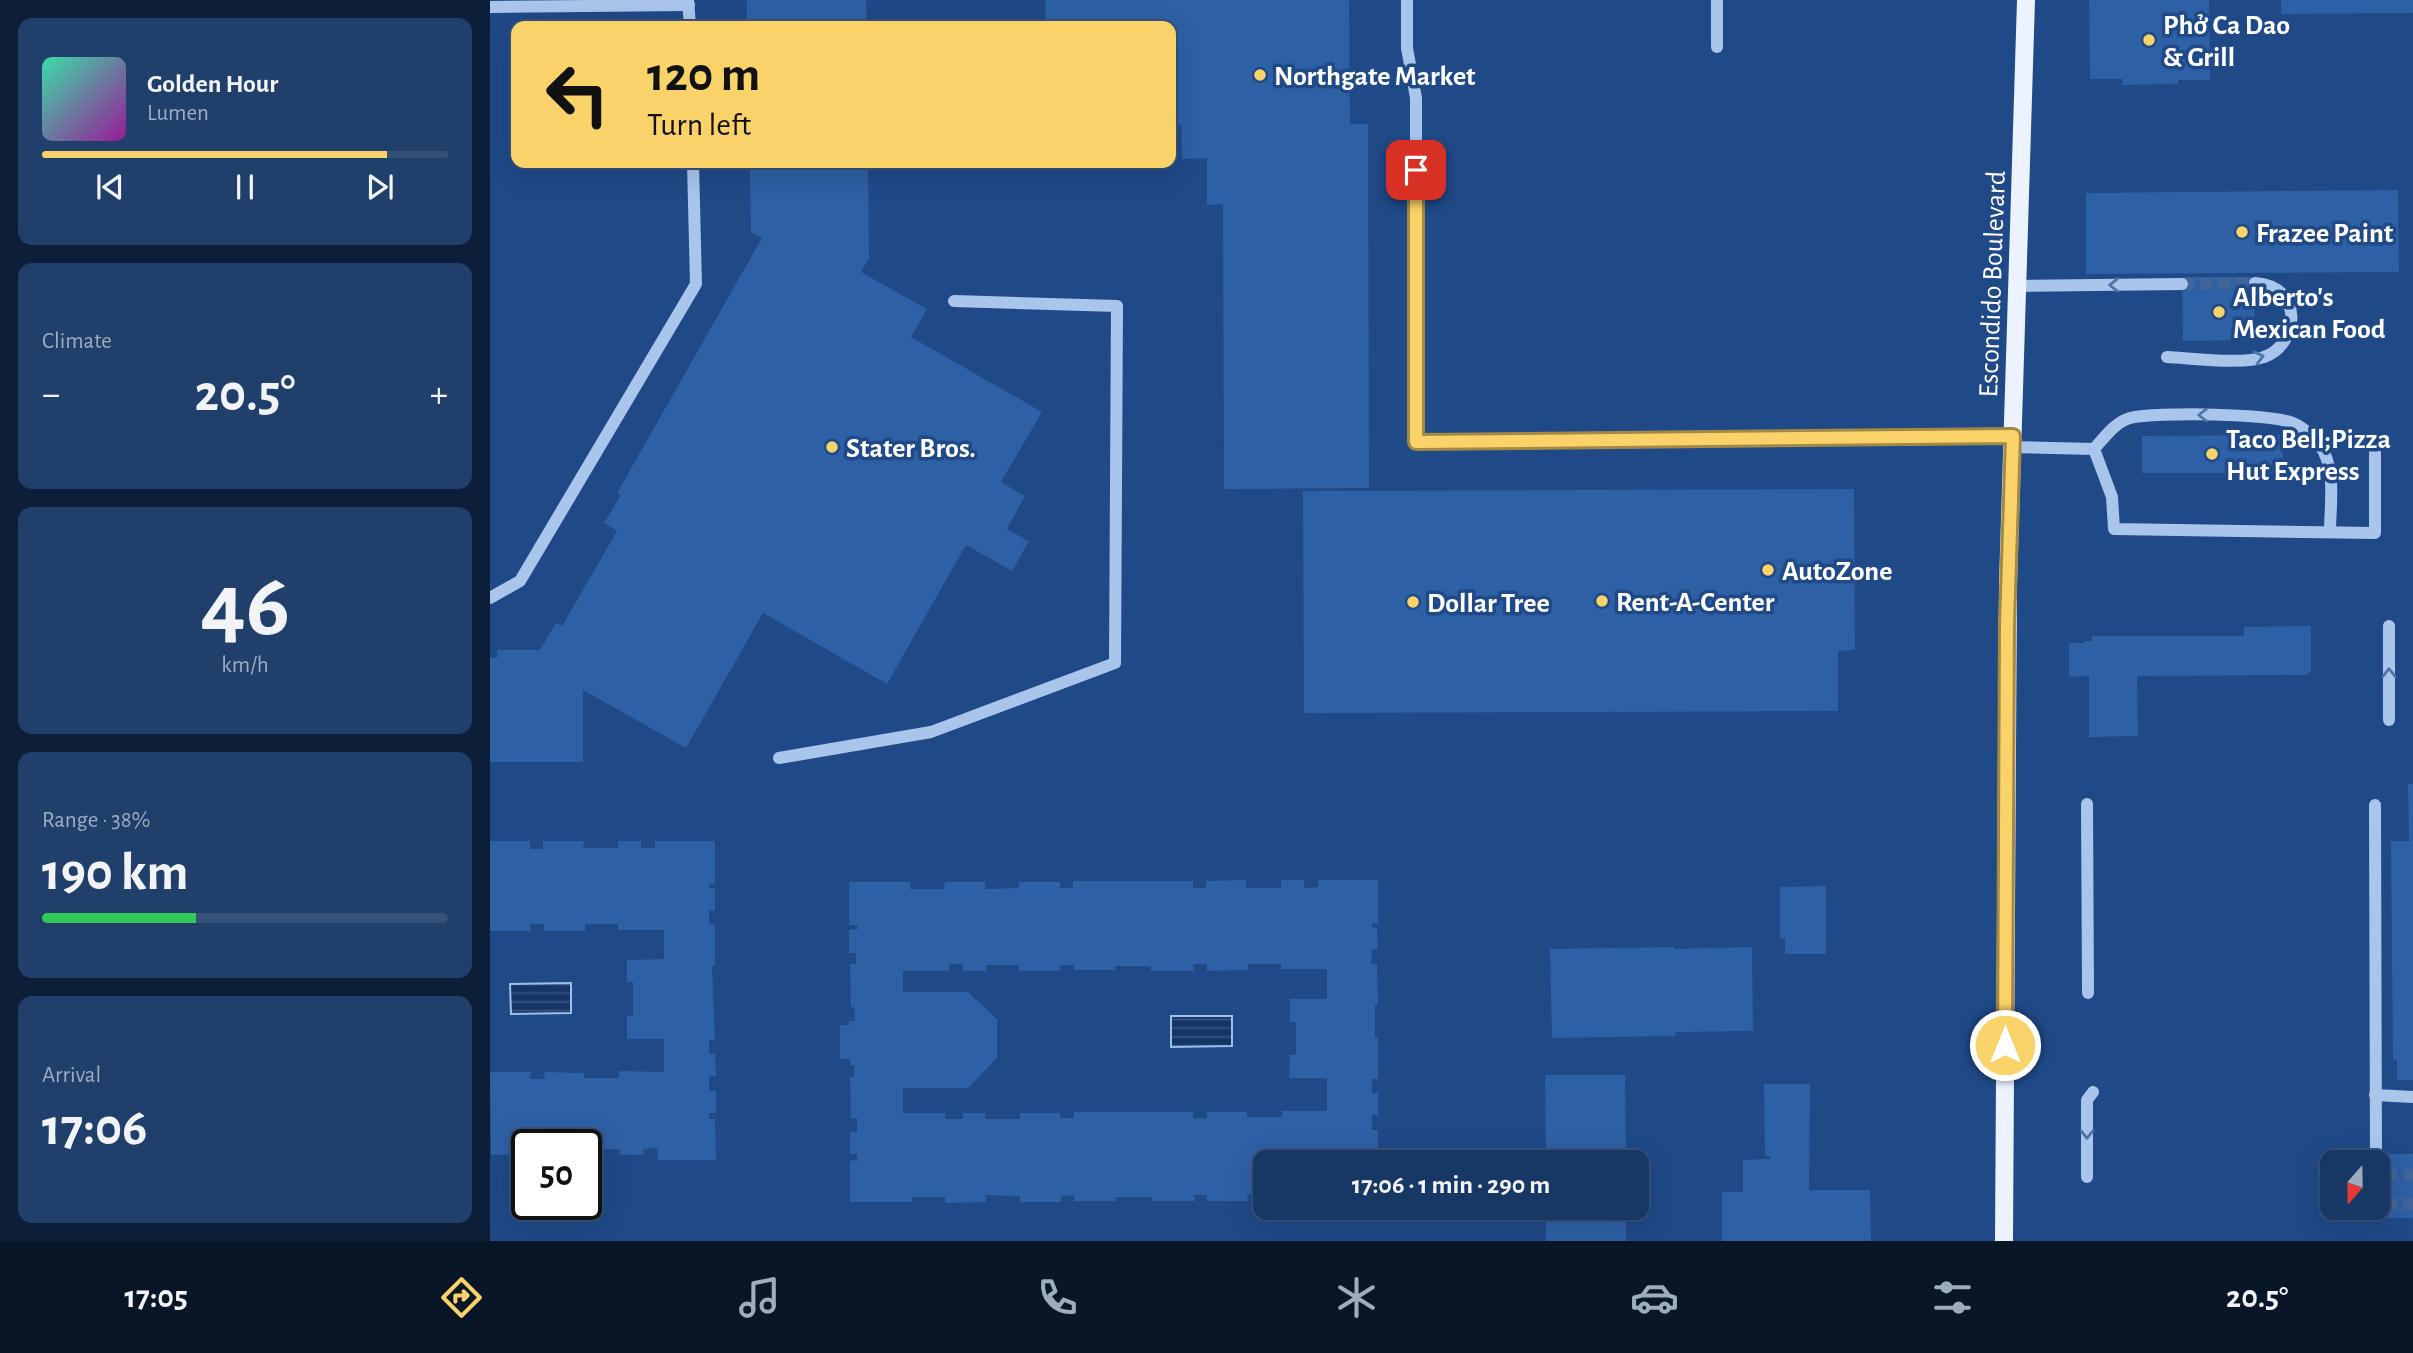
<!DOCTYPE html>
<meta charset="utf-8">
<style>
body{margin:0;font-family:"Alegreya Sans",sans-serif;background:#203f6b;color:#f1f3f6;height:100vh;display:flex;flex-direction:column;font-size:26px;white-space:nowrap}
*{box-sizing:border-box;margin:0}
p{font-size:23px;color:#9eacbf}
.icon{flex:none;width:38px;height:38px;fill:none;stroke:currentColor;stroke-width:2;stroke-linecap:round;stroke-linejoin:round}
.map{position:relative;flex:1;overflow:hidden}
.panel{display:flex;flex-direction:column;gap:18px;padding:18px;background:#0d1e38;width:490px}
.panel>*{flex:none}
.guide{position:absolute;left:21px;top:21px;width:665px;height:147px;border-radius:14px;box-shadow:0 7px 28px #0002,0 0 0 2px #365179;background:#f9d369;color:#111;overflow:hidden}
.needle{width:46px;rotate:200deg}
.buttons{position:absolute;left:1830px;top:1150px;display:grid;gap:14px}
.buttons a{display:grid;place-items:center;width:70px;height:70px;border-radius:14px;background:#173765;box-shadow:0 7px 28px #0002,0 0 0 2px #365179;font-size:35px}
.speed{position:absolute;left:21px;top:1129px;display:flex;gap:14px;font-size:35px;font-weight:700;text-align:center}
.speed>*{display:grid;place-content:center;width:91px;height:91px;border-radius:50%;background:#173765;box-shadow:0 7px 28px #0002,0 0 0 2px #365179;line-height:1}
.speed .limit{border:4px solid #111;border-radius:10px;background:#fff;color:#111}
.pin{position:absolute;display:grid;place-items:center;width:60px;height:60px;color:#fff;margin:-30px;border-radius:14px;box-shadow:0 4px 10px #0006}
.me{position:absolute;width:77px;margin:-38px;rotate:0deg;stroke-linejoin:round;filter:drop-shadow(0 0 5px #0008)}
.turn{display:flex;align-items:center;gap:24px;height:147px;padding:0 21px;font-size:32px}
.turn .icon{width:91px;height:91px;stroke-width:2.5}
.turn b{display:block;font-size:49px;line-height:60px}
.big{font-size:52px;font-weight:700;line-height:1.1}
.panel .tile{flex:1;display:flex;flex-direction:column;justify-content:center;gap:10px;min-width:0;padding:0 24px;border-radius:14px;background:#203f6b}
.panel .dial{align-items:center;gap:0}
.dial b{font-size:91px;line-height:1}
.song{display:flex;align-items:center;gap:21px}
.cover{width:84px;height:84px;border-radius:10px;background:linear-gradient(135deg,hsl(160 70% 55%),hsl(300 70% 35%))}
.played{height:7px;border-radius:4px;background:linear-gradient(90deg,#f9d369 85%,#365179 85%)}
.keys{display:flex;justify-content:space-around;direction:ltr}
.heat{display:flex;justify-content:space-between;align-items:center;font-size:38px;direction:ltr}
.charge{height:10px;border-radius:5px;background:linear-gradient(90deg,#34c759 38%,#365179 0)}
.trip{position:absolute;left:763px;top:1150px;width:396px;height:70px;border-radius:14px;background:#173765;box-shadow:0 7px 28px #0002,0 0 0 2px #365179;font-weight:700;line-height:70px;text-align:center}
.dock{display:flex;height:112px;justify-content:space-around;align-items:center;background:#091628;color:#9eacbf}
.dock .icon{width:49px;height:49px}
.dock .on{color:#f9d369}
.dock b{font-size:32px;color:#f1f3f6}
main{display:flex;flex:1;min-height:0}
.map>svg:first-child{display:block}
</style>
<main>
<section class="panel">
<div class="tile">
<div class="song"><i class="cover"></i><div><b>Golden Hour</b><p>Lumen</p></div></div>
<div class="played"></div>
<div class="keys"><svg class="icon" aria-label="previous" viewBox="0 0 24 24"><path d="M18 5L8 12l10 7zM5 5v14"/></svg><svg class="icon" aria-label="pause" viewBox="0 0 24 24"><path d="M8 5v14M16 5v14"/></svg><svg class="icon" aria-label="next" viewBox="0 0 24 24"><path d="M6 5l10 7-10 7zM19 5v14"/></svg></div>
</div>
<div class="tile"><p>Climate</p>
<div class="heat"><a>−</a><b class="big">20.5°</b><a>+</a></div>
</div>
<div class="tile dial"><b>46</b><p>km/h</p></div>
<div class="tile"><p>Range · 38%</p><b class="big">190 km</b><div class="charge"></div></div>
<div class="tile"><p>Arrival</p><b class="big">17:06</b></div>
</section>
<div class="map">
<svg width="1923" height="1241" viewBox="0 0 1923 1241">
<defs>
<pattern id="water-rules" width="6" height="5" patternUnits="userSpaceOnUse" patternTransform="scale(1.75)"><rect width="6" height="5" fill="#153566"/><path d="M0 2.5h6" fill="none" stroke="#38537d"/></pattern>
</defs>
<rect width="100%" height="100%" fill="#1f4987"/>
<g fill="url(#water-rules)" stroke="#9cbfec" stroke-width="2">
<path d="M81 983V1013L21 1014 20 984Z"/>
<path d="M681 1016H742V1046L681 1047Z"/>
</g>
<g fill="#2e60a5" fill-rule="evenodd">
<path d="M257 0H376L377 26H257Z"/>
<path d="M555 0H859L860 124H878L879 488 734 489 733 204 717 205V158L692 159 691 125H681V26H556Z"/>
<path d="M1599 0H1719L1720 80H1688V84L1632 85 1633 79H1600Z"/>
<path d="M1791 0H1923V13L1791 14Z"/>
<path d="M260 163H378L379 258 371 272 437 309 421 337 552 412 511 482 535 496 517 529 539 541 522 571 476 545 397 684 273 613 196 748 93 690V762H0V658H7V650H50L66 623 72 626 127 531 114 523 131 495 127 493 272 238 261 232Z"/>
<path d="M1908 190 1909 272 1596 274V193Z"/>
<path d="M1692 277H1764L1765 340 1693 341Z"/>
<path d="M1793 435V473H1652V436Z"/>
<path d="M1364 489 1365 650 1348 651V711L814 713 813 491Z"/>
<path d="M1821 626V672H1818V675L1647 676 1648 736 1599 737V676L1579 677V643H1595V641H1602V636H1754V627Z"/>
<path d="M1918 784H1923V1080H1907V1060L1903 1059 1901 841H1919Z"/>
<path d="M0 841H40V849H53V841H94L93 848H128V841H151V848H165V841H225V884H219V888H225V911L219 910V925L225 924V966H222L225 1040H219V1054H225L226 1076H219V1091H226V1113H219V1119H225L226 1160H168L167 1148 153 1149 154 1155H130V1149H96V1144H37V1155H1L0 1072H41L40 1079H55L54 1072 94 1073V1078H129V1071L174 1072V1039H137V1016H143V982H137V960L174 959V930H128V924H95V931H54V924H40L41 931H0Z"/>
<path d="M756 880V888H791V880H814V888L828 887V880H888V923H882V927L887 928 888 949H882L881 964H887L888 1005H885V1037L888 1038V1079H882V1093H888V1115H882V1130H888V1153H882V1158H888V1162H775V1194H757L758 1201H717V1195H704L705 1201H662V1197H625L626 1201H584V1195L571 1196V1202H530V1196L496 1195V1202L455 1203V1197H422V1202H360V1160L367 1161V1154H360V1132H367V1118L361 1119 360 1077H364V1065H360V1059H350V1025H359V1021H365L364 1007H361L360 964H366V953H359V930L368 929 367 925H359V882H420V889H454L455 882H495V889L529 888V882H570V888H583V881H703V888H716V881ZM459 964H473V971H496V965H529V971H570V965H584V970H625V966H661V971H704L703 964H717V971L758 970V964H791V969H837V999H800V1022H806V1055H800L799 1078H837V1111H792V1117H757V1112H717V1118H703V1112H584V1118H570V1113H530V1119H495V1113H473V1119H455V1113H413V1088H478L507 1058V1019L478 992H413V971H459Z"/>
<path d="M1336 886V954H1295V938H1290V887Z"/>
<path d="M1184 947V949L1262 947 1263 1031 1185 1032 1186 1036 1062 1038 1060 949Z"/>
<path d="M1055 1075H1135L1136 1162H1056Z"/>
<path d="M1274 1084H1320L1319 1190H1380L1381 1241H1232V1192H1253V1160L1280 1159V1156H1275Z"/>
<path d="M1895 1154H1923V1218H1896Z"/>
<rect x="1056" y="1208" width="80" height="33"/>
</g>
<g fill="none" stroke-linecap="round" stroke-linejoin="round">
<g stroke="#416499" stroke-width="12" stroke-dasharray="12 6" stroke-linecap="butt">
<path d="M1692 284 1765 283"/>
<path d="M1895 1175H1923"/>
<path d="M1895 1204H1923"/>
</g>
<g stroke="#a9c5eb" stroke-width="12">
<path d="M198 0 200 26"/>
<path d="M917 0V48L926 98V442L1523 436"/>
<path d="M1227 0V47"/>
<path d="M0 7 199 5"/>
<path d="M1527 286 1692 284"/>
<path d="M1677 357C1701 358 1754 365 1774 357 1810 344 1814 286 1765 283"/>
<path d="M1522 447 1604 449"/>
<path d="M1604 449 1622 497 1624 529 1885 533V441"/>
<path d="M1604 449C1614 438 1625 422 1640 418 1665 412 1784 413 1805 424 1812 427 1824 437 1829 444 1847 468 1840 504 1840 532"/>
<path d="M0 598 30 581 206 284 203 163"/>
<path d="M1899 720V626"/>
<path d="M289 758 441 732 625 663 627 306 464 301"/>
<path d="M1597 804 1598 993"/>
<path d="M1885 805 1886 1162"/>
<path d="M1885 1095 1923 1097"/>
<path d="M1888 1175H1895"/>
<path d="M1597 1177V1100L1603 1092"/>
<path d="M1888 1185 1895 1204"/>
</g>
<path stroke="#edf3fe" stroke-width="18" d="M1514 1241 1518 584 1536 0"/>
</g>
<defs><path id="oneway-chevron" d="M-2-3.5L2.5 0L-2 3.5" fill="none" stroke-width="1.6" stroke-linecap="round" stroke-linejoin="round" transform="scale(1.75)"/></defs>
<g stroke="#4f74aa">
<use href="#oneway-chevron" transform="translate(1624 285) rotate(179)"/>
<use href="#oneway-chevron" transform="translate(1769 357) rotate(-14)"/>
<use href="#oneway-chevron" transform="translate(1713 415) rotate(-180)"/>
<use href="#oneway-chevron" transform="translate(1899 673) rotate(-90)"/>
<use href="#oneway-chevron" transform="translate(1597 1134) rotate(90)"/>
</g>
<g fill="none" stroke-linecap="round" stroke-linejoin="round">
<g stroke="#a28944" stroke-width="18">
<path id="route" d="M926 170V442L1523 436 1517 624 1515 1045"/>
</g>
<use href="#route" stroke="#f9d369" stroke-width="12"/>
</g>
<g fill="#f9d369" stroke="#1f4987" stroke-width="2.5">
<circle cx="1659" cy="40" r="7"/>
<circle cx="770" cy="75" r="7"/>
<circle cx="1752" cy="232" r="7"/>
<circle cx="1729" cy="312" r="7"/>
<circle cx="342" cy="447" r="7"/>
<circle cx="1722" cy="454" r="7"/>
<circle cx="1278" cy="570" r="7"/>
<circle cx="1112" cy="601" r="7"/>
<circle cx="923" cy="602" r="7"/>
</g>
<g text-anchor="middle" stroke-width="7" stroke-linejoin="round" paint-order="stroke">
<g font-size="28" font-weight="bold" fill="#fff" stroke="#1f4987" text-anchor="start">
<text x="1673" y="34">Phở Ca Dao<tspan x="1673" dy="32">&amp; Grill</tspan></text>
<text x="784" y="85">Northgate Market</text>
<text x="1766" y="242">Frazee Paint</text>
<text x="1743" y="306">Alberto's<tspan x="1743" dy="32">Mexican Food</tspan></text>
<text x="1736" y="448">Taco Bell;Pizza<tspan x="1736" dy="32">Hut Express</tspan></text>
<text x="356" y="457">Stater Bros.</text>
<text x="1292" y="580">AutoZone</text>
<text x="1126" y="611">Rent-A-Center</text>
<text x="937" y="612">Dollar Tree</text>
</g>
<g font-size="28" fill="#fff" stroke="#1f4987">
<text transform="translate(1501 284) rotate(-88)" y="10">Escondido Boulevard</text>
</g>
</g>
</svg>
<div class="buttons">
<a><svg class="needle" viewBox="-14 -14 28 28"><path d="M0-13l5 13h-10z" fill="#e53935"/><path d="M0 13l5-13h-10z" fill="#9eacbf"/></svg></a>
</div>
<div class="speed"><div class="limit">50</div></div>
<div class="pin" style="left:926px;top:170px;background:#d93025"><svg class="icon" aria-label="arrive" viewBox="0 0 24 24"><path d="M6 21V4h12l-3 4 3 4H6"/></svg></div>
<svg class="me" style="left:1515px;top:1045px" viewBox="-20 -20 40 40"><circle r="17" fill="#f9d369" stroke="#fff" stroke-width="3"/><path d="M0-11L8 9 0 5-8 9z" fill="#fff"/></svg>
<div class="trip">17:06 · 1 min · 290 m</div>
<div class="guide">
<div class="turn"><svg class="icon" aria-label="left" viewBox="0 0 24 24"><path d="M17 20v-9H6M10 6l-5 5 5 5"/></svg><div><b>120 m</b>Turn left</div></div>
</div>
</div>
</main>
<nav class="dock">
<b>17:05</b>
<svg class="icon on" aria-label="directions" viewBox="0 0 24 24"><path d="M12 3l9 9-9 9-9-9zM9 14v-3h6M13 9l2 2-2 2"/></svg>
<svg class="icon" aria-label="music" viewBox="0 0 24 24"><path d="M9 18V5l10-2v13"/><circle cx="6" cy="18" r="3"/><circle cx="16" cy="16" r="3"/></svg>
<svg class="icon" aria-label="phone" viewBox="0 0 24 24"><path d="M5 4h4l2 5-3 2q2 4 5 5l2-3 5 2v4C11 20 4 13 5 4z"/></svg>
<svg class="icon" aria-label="climate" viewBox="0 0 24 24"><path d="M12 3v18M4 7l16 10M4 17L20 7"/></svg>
<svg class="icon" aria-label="car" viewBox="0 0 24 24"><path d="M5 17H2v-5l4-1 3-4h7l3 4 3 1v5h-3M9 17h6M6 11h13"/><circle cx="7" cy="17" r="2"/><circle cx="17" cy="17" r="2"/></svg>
<svg class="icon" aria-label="filters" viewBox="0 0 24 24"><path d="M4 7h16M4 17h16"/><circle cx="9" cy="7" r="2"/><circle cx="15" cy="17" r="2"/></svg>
<b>20.5°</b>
</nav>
